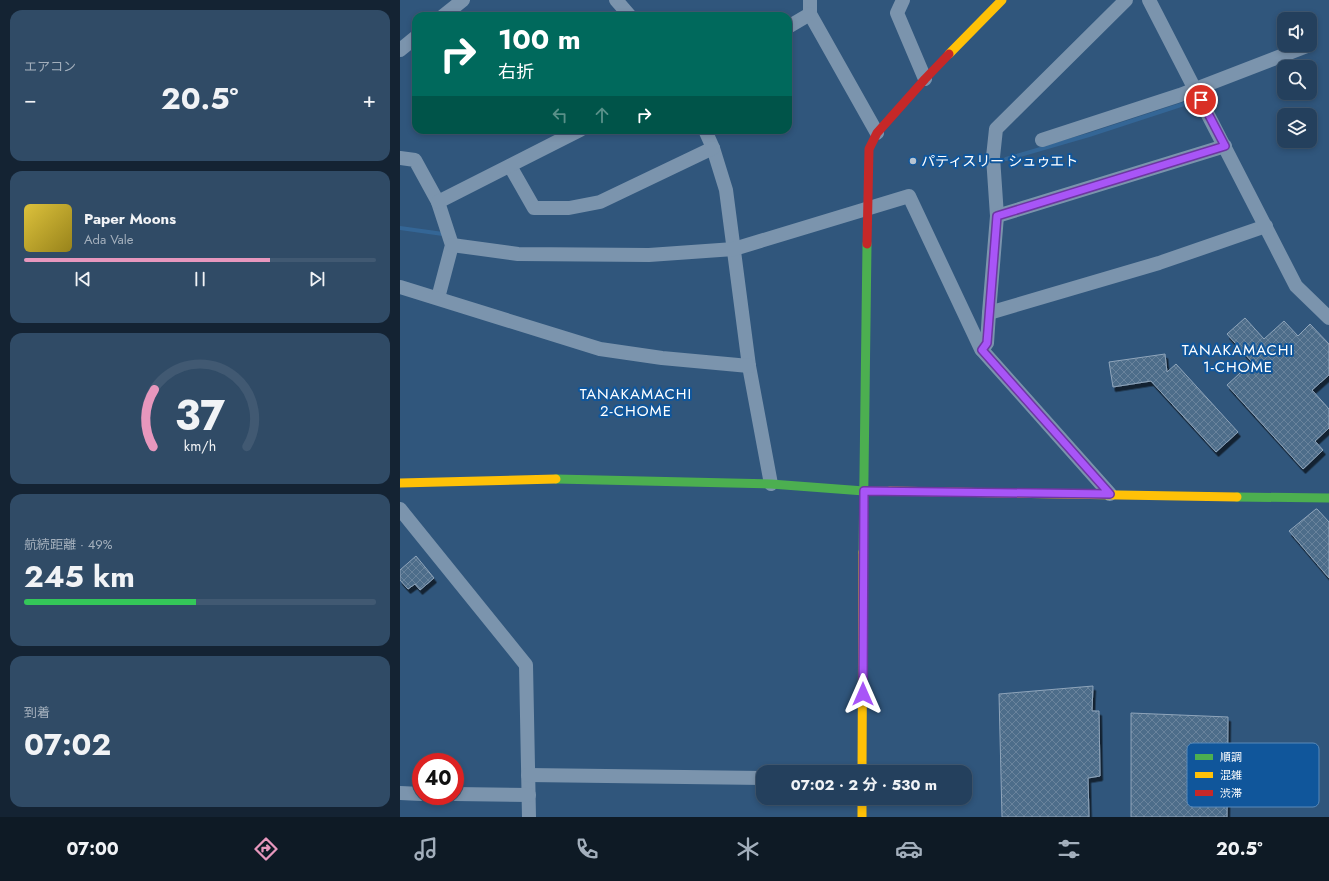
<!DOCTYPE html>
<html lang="ja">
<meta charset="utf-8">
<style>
body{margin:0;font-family:Jost,"Noto Sans JP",sans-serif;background:#304b66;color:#f1f3f6;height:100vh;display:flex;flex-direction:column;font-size:15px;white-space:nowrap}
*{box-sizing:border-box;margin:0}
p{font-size:13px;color:#a3afbc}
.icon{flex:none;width:22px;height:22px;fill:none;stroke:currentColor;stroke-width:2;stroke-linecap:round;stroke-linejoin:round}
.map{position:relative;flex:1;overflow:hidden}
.details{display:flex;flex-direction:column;gap:10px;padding:10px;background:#142333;width:400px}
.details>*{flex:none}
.guide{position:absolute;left:12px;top:12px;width:380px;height:122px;border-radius:12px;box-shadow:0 2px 6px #0003,0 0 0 1px #415972;background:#00695c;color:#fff;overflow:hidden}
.controls{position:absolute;left:877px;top:12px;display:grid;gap:8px}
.controls a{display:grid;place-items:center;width:40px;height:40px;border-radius:8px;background:#24405d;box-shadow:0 2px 6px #0003,0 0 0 1px #415972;font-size:20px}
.speed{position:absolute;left:12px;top:753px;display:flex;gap:8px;font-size:20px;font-weight:700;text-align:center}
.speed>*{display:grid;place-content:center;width:52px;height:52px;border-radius:50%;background:#24405d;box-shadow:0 2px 6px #0003,0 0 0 1px #415972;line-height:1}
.speed .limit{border:6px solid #d22;background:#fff;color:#111}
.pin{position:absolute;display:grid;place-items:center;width:34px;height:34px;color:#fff;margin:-17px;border:2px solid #fff;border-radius:50%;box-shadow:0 1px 4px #0007}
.me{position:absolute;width:44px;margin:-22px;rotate:0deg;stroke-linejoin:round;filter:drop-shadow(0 0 3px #0008)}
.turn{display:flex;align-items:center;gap:14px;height:84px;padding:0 20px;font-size:18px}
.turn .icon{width:52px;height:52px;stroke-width:2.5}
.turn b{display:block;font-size:28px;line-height:34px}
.lanes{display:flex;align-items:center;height:38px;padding:0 20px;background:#0003;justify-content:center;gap:20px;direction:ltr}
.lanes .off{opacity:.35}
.big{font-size:30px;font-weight:700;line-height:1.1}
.details .widget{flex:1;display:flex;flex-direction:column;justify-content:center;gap:6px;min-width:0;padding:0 14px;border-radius:12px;background:#304b66}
.details .dial{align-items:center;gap:0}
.dial svg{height:104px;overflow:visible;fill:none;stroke:#415972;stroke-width:7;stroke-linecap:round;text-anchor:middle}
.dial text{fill:#f1f3f6;stroke:none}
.song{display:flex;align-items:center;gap:12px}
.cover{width:48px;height:48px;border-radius:6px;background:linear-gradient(135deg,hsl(50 70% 55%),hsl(50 70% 35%))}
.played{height:4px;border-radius:2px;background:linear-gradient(90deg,#e797bd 70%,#415972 70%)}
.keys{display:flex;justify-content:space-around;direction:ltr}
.heat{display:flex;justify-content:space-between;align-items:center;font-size:22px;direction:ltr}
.charge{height:6px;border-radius:3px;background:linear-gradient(90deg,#34c759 49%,#415972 0)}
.trip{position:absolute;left:356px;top:765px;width:216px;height:40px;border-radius:12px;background:#24405d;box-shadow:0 2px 6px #0003,0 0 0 1px #415972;font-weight:700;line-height:40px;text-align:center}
.menu{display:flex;height:64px;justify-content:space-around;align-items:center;background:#0e1a25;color:#a3afbc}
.menu .icon{width:28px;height:28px}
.menu .selected{color:#e797bd}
.menu b{font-size:18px;color:#f1f3f6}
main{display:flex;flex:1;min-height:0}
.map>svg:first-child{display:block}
</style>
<main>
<section class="details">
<div class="widget"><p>エアコン</p>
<div class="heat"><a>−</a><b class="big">20.5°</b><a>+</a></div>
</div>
<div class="widget">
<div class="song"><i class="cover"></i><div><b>Paper Moons</b><p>Ada Vale</p></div></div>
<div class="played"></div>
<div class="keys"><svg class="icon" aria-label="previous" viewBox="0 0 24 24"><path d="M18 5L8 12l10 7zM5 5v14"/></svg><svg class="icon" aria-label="pause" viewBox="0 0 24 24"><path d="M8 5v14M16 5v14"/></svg><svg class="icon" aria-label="next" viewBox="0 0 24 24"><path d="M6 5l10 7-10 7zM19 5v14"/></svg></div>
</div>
<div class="widget dial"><svg viewBox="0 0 100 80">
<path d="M14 69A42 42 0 1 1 86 69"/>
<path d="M14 69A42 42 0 0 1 15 25" stroke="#e797bd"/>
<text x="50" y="56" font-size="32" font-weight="700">37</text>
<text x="50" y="72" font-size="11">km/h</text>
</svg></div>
<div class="widget"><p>航続距離 · 49%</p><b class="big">245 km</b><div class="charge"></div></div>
<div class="widget"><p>到着</p><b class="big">07:02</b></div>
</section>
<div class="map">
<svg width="929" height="817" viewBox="0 0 929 817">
<defs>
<pattern id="building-cross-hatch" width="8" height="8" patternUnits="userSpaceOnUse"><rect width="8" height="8" fill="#4e6d8a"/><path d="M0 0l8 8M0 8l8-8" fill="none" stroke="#69839c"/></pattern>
<filter id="shadow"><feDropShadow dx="2.5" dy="4.5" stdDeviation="0" flood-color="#0009"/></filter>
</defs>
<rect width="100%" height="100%" fill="#30567c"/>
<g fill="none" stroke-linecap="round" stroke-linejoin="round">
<g stroke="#346696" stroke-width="4">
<path d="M606 159 689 135 793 101 791 96"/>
<path d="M0 228 43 234"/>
</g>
</g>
<g fill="url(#building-cross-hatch)" stroke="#8fa5bb" filter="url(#shadow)">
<path d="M845 318 864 339 884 321 898 336 910 324 929 344V375L912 390 929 409V428L915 441 923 450 903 469 827 385 852 362 827 334Z"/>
<path d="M765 354 767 372 776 364 838 432 816 452 751 381 713 387 709 362Z"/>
<path d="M916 509H917L929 522V578L889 531Z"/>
<path d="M16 556 34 578 20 590 15 584 8 589 0 580V570Z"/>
<path d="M693 686 692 711H699L700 776 688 778 689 817H602L599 694Z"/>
<path d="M731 713 828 717 827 817H731Z"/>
</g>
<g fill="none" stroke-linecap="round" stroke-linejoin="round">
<g stroke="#7b94ad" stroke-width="14">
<path d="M216 0 230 16"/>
<path d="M410 0V14L477 133"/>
<path d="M503 0 497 13 525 79"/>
<path d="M726 0 596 129 593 157 597 216 589 313 759 263 866 226"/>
<path d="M749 0 896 286 929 318"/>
<path d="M43 16 63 0"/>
<path d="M388 27 410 14"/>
<path d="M0 50 16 37"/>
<path d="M305 130 313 148 326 190 349 366 371 484"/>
<path d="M642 140 780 95 907 46"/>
<path d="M0 158 15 160 38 202 52 245 38 298"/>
<path d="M110 166 134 208H169L200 202 313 148"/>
<path d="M38 202 180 130"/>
<path d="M597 216 825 146"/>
<path d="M52 245 118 254 249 255 334 249 509 196 581 349 710 494"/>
<path d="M0 287 200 349 262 358 349 366"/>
<path d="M582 350 587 343 589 313"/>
<path d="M0 509 126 665 129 817"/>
<path d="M128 775 363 778"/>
<path d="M0 793 21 794"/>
<path d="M55 794 129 795"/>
</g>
<g stroke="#4caf50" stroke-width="9">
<path d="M156 479 371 484 464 491H490"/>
<path d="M837 497 929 498"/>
<path d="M463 552 467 244"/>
</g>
<g stroke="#ffc107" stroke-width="9">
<path d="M549 54 602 0"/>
<path d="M0 483 156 479"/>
<path d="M490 491 837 497"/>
<path d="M462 772 463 552"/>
<path d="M462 798V817"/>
</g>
<path stroke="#c62828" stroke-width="9" d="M467 244 469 149 477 133 525 79 549 54"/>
</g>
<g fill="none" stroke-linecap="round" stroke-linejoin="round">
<g stroke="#6d37a1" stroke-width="10">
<path id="route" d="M463 694 464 491 710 494 582 350 587 343 597 216 825 146 801 100"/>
</g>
<use href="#route" stroke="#a855f7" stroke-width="7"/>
</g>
<circle fill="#b7c4d1" stroke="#10569b" stroke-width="1.5" cx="513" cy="161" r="4"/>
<g text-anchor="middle" stroke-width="4" stroke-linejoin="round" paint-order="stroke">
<g font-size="14" fill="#fff" stroke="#10569b" text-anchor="start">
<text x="521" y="166">パティスリー シュゥエト</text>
</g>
<g font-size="15" letter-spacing="1" fill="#fff" stroke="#10569b">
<text x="838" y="355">TANAKAMACHI<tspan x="838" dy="17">1-CHOME</tspan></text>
<text x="236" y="399">TANAKAMACHI<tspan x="236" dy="17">2-CHOME</tspan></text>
</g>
</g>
<rect x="787" y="743" width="132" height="64" rx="6" fill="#10569b" stroke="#5889b9" stroke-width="1"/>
<rect x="795" y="754" width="18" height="6" fill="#4caf50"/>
<rect x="795" y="772" width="18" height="6" fill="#ffc107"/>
<rect x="795" y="790" width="18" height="6" fill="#c62828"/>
<g font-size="11" fill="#fff">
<text x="820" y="761">順調</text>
<text x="820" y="779">混雑</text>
<text x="820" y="797">渋滞</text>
</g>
</svg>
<div class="controls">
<a><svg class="icon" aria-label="sound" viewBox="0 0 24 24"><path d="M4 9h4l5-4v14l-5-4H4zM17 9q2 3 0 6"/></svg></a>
<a><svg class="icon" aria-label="search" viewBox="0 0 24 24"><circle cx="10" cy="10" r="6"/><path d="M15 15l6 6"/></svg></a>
<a><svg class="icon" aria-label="layers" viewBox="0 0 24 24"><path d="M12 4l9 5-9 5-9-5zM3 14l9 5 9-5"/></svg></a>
</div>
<div class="speed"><div class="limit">40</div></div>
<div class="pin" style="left:801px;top:100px;background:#d93025"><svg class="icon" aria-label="arrive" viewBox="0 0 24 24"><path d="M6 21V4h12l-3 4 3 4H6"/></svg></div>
<svg class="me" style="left:463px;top:694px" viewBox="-20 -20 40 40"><path d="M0-17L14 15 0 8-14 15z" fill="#a855f7" stroke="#fff" stroke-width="4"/></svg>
<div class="trip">07:02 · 2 分 · 530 m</div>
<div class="guide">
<div class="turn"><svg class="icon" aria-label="right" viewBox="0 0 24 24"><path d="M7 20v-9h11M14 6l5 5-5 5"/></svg><div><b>100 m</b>右折</div></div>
<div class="lanes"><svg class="icon off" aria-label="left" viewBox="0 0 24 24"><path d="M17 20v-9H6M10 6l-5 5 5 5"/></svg><svg class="icon off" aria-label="ahead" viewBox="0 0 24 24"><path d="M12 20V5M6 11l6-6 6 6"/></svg><svg class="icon" aria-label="right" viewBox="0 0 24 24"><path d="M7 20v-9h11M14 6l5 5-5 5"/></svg></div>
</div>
</div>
</main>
<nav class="menu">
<b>07:00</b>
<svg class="icon selected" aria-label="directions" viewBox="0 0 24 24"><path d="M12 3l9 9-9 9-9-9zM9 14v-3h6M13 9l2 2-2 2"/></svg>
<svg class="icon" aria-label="music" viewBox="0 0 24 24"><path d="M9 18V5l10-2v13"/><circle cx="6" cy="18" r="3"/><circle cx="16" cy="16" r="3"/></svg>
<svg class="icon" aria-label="phone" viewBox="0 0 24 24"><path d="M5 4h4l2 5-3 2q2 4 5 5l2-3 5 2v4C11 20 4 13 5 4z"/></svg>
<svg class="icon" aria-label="climate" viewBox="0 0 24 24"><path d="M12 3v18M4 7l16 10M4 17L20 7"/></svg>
<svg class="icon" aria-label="car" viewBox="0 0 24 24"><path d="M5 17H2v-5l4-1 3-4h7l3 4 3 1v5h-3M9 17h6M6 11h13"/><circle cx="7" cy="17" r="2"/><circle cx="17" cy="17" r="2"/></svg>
<svg class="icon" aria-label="filters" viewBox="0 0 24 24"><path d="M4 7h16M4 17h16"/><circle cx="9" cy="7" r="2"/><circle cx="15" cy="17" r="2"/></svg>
<b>20.5°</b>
</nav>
